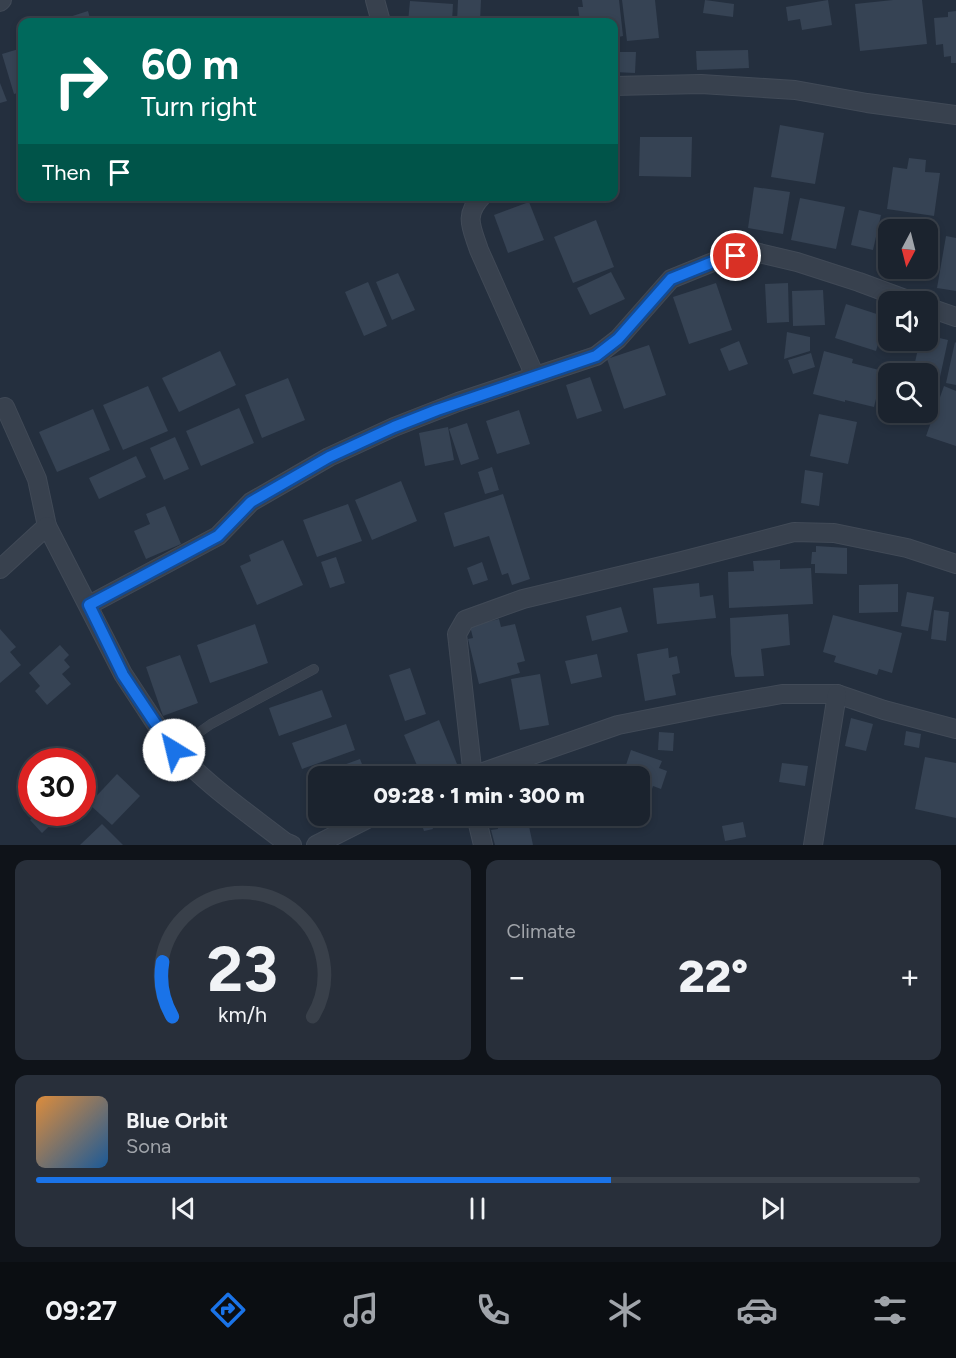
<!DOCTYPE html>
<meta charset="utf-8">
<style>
body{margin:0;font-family:Figtree,sans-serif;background:#282f3a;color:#f1f3f6;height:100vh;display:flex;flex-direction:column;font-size:22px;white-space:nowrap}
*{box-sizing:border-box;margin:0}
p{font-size:20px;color:#a0a4aa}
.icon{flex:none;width:33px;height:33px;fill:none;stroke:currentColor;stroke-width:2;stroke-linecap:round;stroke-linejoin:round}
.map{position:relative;height:845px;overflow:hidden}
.drawer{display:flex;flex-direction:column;gap:15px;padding:15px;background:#0f1319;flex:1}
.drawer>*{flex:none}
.hud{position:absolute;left:18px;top:18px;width:600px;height:183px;border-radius:12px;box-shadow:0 3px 9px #0003,0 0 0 2px #39404a;background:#00695c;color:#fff;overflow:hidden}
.needle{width:39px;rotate:187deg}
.tools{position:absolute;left:878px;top:219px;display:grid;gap:12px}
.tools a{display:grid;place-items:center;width:60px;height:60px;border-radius:12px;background:#1b232e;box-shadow:0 3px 9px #0003,0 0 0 2px #39404a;font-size:30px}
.speed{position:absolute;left:18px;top:748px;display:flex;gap:12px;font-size:30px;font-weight:700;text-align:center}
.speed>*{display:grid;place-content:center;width:78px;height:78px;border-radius:50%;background:#1b232e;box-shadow:0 3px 9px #0003,0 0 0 2px #39404a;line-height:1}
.speed .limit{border:9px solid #d22;background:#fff;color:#111}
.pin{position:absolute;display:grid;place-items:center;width:51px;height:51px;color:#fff;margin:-26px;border:3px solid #fff;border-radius:50%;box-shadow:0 2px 6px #0007}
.me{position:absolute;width:66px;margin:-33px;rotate:324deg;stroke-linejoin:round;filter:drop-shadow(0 0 4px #0008)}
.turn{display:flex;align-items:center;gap:21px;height:126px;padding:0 24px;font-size:27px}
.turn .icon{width:78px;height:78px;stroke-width:2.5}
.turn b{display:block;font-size:42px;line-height:51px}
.then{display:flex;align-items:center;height:57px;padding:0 24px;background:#0003;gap:12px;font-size:22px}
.big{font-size:45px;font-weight:800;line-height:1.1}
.drawer .tile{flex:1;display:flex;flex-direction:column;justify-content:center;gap:9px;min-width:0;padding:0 21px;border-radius:12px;background:#282f3a}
.drawer .dial{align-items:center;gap:0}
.dial svg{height:156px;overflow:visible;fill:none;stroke:#39404a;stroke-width:7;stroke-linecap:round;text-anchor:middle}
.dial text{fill:#f1f3f6;stroke:none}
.song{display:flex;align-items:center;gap:18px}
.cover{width:72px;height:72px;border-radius:9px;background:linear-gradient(135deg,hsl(30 70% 55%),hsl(210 70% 35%))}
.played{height:6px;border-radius:3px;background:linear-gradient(90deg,#1a73e8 65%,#39404a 65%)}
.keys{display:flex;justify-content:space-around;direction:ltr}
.heat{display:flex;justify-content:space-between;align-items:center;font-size:33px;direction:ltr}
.drawer .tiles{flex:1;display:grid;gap:15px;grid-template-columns:1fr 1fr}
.tile:last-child{grid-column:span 2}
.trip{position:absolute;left:308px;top:766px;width:342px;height:60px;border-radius:12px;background:#1b232e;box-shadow:0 3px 9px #0003,0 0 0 2px #39404a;font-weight:800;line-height:60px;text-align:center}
.tabs{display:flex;height:96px;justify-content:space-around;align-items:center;background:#0b0e12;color:#a0a4aa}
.tabs .icon{width:42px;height:42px}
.tabs .active{color:#1a73e8}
.tabs b{font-size:27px;color:#f1f3f6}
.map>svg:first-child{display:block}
</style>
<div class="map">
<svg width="956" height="845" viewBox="0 0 956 845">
<rect width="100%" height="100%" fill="#242f3e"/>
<g fill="#364354">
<path d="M458 0H481L480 22H457Z"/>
<path d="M582 0H619L623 36 614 38V22H580L578 7H583Z"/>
<path d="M622 0H655L659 38 627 41Z"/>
<path d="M705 0 734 4 733 17 703 13Z"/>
<path d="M828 0 832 25 802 30 800 19 788 21 786 7Z"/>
<path d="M893 0H922L927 44 860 51 855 4Z"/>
<path d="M410 1 453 4 452 22H408Z"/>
<path d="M88 11 91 22H54Z"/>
<path d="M956 11V63H951V56L944 57 943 44 936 45 934 18 948 17V12Z"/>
<path d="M22 48V92L14 94 2 54Z"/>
<path d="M748 50 749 68 697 70 696 51Z"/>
<path d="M617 52H636L635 73 614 72V62H617Z"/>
<path d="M0 83 7 101 0 103Z"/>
<path d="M780 125 824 133 815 184 771 177Z"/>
<path d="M640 137H692L691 177 639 176Z"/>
<path d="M909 158 926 160 925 172 940 173 934 216 887 209 893 167 907 169Z"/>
<path d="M754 187 790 192 783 234 748 228Z"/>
<path d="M800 198 845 207 836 249 791 240Z"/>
<path d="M529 202 544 240 508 253 494 215Z"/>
<path d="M859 210 881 215 873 250 851 245Z"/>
<path d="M596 220 614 267 573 283 554 237Z"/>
<path d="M891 220 933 227 928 257H927V230H889Z"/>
<path d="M946 236 956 238V291L937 288Z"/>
<path d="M887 243 888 244V267L883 266Z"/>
<path d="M905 268H926L925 273 905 270Z"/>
<path d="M611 272 625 299 590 315 577 288Z"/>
<path d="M398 273 415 310 392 320 376 282Z"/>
<path d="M368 282 387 326 364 336 345 292Z"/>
<path d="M716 283 732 330 689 344 673 297Z"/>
<path d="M788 283 789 322 767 323 765 284Z"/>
<path d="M823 290 825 325 793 326 792 291Z"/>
<path d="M846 304 886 317 876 351 835 338Z"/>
<path d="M787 332 810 337V351L784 359Z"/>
<path d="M927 335 948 340 940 377 913 371 920 340H927Z"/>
<path d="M739 341 748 364 729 371 720 349Z"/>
<path d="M955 342 956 343V385L946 383Z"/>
<path d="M649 345 666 395 624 409 607 359Z"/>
<path d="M220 351 236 385 179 412 162 378Z"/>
<path d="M824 351 853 359 852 363 883 371 874 407 845 400V402L813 394Z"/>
<path d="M811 353 815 367 793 374 788 360Z"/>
<path d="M590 377 602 411 577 419 566 385Z"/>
<path d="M288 378 305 420 262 438 245 395Z"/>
<path d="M148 386 168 431 123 450 103 405Z"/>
<path d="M944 386 956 391V446L926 436Z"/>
<path d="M239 408 254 443 201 466 186 431Z"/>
<path d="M93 409 110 450 57 472 39 432Z"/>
<path d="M519 410 530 444 497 454 486 421Z"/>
<path d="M819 414 857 422 848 464 810 456Z"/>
<path d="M467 423 479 459 461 465 449 429Z"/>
<path d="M448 427 454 460 425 466 419 433Z"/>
<path d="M175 437 189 469 164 480 150 448Z"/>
<path d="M136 456 146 477 99 499 89 478Z"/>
<path d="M492 467 499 490 485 494 478 472Z"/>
<path d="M805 470 823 473 819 506 801 503Z"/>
<path d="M401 481 417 521 372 540 355 500Z"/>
<path d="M503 494 530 579 512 585 508 573 502 575 489 536 454 547 444 513Z"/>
<path d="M348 504 362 541 317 557 303 520Z"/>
<path d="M165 506 181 544 146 559 134 531 150 524 146 514Z"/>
<path d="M283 540 303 585 257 605 240 566 251 561 249 555Z"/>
<path d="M816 546 847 548V574L815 573V564H811L812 552H816Z"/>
<path d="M336 557 345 583 330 588 321 562Z"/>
<path d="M780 560V569L811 568 813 604 729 608 728 572 754 571 753 561Z"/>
<path d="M482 562 488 580 473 585 467 568Z"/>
<path d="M699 583 700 597 713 595 716 618 657 624 653 588Z"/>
<path d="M898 584V612L859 613V585Z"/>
<path d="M907 592 934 597 928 631 901 626Z"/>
<path d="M621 607 628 632 592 641 586 616Z"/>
<path d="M934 610 949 612 946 641 931 639Z"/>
<path d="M788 614 790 645 761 649 764 676 735 677 731 654 730 618Z"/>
<path d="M833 615 902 633 892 673 879 669 877 675 834 662 836 656 823 652Z"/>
<path d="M499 619 501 627 515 624 525 661 517 663 520 673 479 684 468 639 473 638 470 626Z"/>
<path d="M255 624 268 663 210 683 197 645Z"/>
<path d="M0 629 16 647 10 652 21 665 0 683Z"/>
<path d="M60 645 69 655 64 660 70 667 62 674 71 684 47 705 35 691 40 686 29 673Z"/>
<path d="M668 648 669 658 677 656 680 673 672 675 676 695 645 701 637 654Z"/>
<path d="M597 654 602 677 571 684 565 661Z"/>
<path d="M180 655 198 703 163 716 146 667Z"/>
<path d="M410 668 426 714 405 721 389 675Z"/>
<path d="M540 674 549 725 520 730 511 679Z"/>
<path d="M322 690 332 717 279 736 269 708Z"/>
<path d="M851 718 873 724 866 751 845 746Z"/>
<path d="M439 720 457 764 427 777H422L404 735Z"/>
<path d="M346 724 355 750 302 769 292 743Z"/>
<path d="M906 731 921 734 919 748 904 745Z"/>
<path d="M659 732 674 733 673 751 658 750Z"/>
<path d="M631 750 662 761 659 768 667 771 661 789 653 786 649 798 639 795V777H622Z"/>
<path d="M925 757 956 763V818L915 809Z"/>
<path d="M360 759 367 777H317L316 775Z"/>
<path d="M782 763 808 766 805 786 779 782Z"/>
<path d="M554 765 556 774 571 771 572 777H536L535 768Z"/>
<path d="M117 774 140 796 112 825 89 804Z"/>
<path d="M38 813H63L42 833 30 820Z"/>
<path d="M419 816H463L465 823 450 827 448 820 432 825 433 829 424 831Z"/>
<path d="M527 817 533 845H495L491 830 498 829 497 821 512 818V820Z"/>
<path d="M743 822 746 837 725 841 722 826Z"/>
<path d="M102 824 123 845H80Z"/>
</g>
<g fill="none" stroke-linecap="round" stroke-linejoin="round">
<g stroke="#414a57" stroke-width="10">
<path id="service" d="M174 750 211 724 314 669"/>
</g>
<g stroke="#414a57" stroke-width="20">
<g id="minor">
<path d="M375 0 381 22"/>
<path d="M0 2 2 0"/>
<path d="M614 86 701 84 795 90 867 103 956 115"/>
<path d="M482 196C463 216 472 228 479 250L535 376"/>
<path d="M927 307 956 317"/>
<path d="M5 407 37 479 47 526"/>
<path d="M0 569 47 526 123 674 167 741C201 781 245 811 285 842L292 845"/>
<path d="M89 605 218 536 251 502 329 457 394 427 458 402 596 356 618 339 671 279 718 260 755 252 797 262 859 282 913 302"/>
<path d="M469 777 618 725 714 706 782 694H837L884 710 956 729"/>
<path d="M473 777 457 634 465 620 523 599 678 562 794 532 834 533 907 548 956 564"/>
<path d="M476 816 483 845"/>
<path d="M316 845 373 816"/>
<path d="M813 845 837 694"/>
</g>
</g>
<use href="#service" stroke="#38414e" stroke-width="9"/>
<use href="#minor" stroke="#38414e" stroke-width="18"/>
</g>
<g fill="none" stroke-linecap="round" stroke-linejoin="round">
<g stroke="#114b97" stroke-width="15">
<path id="route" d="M174 750 167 741 123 675 89 605 218 536 251 502 329 457 394 427 437 410 596 356 618 339 671 279 718 260 736 256"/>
</g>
<use href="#route" stroke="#1a73e8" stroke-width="10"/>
</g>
</svg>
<div class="tools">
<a><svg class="needle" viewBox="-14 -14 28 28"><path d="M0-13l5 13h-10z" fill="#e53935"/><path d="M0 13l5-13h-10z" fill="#a0a4aa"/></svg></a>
<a><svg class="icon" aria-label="sound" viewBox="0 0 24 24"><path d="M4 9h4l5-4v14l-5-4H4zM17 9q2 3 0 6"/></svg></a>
<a><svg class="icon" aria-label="search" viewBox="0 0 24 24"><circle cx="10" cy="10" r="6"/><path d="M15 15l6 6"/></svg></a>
</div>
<div class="speed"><div class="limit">30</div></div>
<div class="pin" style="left:736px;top:256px;background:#d93025"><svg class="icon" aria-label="arrive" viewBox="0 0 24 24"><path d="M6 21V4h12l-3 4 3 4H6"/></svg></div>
<svg class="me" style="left:174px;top:750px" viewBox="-20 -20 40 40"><circle r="19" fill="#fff"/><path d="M0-13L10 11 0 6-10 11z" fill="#1a73e8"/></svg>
<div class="trip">09:28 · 1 min · 300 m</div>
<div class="hud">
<div class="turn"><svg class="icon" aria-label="right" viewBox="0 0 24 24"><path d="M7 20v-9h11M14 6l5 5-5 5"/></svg><div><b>60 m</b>Turn right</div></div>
<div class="then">Then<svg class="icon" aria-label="arrive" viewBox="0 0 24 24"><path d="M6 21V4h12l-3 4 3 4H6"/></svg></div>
</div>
</div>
<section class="drawer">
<div class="tiles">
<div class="tile dial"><svg viewBox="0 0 100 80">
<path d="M14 69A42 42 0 1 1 86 69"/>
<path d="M14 69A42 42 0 0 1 9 41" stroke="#1a73e8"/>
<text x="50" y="56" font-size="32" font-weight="700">23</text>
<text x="50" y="72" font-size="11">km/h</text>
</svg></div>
<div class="tile"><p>Climate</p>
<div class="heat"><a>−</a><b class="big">22°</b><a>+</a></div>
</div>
<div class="tile">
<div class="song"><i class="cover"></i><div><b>Blue Orbit</b><p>Sona</p></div></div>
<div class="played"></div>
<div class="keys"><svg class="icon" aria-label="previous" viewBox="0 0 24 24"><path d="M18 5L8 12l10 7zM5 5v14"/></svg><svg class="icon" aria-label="pause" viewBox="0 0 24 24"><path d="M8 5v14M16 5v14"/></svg><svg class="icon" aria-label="next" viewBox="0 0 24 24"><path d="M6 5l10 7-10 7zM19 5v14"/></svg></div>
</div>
</div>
</section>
<nav class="tabs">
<b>09:27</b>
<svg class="icon active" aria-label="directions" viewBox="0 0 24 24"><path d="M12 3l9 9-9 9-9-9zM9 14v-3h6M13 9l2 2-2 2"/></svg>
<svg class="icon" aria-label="music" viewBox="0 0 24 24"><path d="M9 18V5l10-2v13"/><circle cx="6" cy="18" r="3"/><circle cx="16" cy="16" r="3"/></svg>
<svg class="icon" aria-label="phone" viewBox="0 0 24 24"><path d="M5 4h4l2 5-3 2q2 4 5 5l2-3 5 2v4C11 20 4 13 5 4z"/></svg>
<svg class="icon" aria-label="climate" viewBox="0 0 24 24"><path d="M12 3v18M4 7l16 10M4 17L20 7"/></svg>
<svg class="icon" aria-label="car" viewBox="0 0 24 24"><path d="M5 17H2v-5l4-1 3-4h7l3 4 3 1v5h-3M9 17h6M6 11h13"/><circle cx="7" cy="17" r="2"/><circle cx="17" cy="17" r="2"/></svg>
<svg class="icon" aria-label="filters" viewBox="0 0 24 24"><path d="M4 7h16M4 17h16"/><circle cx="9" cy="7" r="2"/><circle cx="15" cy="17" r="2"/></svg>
</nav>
